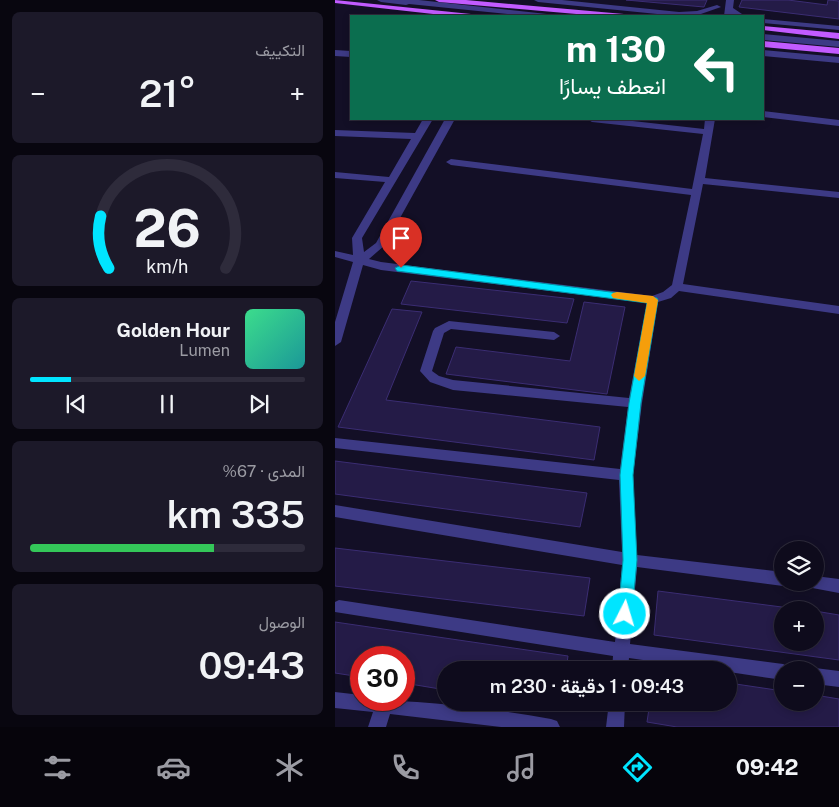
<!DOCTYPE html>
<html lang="ar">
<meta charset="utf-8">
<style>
body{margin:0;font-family:"Public Sans",Vazirmatn,sans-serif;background:#1c1929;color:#f1f3f6;direction:rtl;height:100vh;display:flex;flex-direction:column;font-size:19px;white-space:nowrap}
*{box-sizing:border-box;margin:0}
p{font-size:16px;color:#9b9ba3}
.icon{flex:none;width:28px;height:28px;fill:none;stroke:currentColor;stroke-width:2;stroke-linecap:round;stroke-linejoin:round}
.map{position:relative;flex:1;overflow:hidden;direction:ltr}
.drawer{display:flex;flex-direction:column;gap:12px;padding:12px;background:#08060f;width:335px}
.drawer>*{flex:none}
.hud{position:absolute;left:15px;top:15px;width:414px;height:105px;border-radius:0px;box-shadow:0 2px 8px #0003,0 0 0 1px #2e2b3b;direction:rtl;background:#0b6e4f;color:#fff;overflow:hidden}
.controls{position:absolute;left:439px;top:541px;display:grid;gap:10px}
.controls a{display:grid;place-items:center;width:50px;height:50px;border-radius:50%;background:#0e0b1c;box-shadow:0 2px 8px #0003,0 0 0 1px #2e2b3b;font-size:25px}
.speed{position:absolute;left:15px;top:646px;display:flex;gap:10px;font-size:25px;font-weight:700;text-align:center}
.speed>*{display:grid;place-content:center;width:65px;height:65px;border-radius:50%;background:#0e0b1c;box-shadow:0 2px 8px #0003,0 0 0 1px #2e2b3b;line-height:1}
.speed .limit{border:8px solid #d22;background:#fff;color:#111}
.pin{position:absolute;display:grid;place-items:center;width:42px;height:42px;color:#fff;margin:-51px -21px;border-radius:50% 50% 50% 0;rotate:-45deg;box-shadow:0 0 5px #0007}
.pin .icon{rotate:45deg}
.me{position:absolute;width:55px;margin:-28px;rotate:5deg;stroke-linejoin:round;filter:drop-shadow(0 0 4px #0008)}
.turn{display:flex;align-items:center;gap:18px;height:105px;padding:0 15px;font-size:22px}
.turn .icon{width:65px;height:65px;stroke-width:2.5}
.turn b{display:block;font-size:35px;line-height:42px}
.big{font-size:38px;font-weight:600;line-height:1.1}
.drawer .tile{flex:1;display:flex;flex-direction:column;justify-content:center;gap:8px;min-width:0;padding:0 18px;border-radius:8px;background:#1c1929}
.drawer .dial{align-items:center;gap:0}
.dial svg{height:130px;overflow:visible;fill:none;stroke:#2e2b3b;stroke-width:7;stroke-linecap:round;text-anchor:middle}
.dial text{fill:#f1f3f6;stroke:none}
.song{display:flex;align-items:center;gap:15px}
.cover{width:60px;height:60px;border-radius:8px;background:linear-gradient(135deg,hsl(150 70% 55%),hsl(180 70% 35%))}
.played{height:5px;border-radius:2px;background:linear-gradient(90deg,#00e5ff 15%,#2e2b3b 15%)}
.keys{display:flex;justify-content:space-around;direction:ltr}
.heat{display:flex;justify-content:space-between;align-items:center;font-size:28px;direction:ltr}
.charge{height:8px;border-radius:4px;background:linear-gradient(90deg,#34c759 67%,#2e2b3b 0)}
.trip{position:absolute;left:102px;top:661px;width:300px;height:50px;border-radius:25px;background:#0e0b1c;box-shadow:0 2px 8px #0003,0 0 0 1px #2e2b3b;font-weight:600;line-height:50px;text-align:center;direction:rtl}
.menu{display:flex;height:80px;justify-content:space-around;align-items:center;background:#06040b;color:#9b9ba3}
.menu .icon{width:35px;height:35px}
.menu .on{color:#00e5ff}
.menu b{font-size:22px;color:#f1f3f6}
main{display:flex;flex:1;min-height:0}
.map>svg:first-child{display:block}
</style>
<main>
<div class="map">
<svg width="504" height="727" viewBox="0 0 504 727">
<rect width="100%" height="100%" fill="#130f26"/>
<g fill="#241b47" stroke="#3b2d73">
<path d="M291 0H372L369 7Z"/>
<path d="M407 0H453L492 5 493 0 504 1V19L404 7Z"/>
<path d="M76 281 239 299 232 323 66 304Z"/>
<path d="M249 302 290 307 272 394 111 374 121 347 235 361Z"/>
<path d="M57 309 87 312 51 400 265 427 259 460 3 427Z"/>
<path d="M0 461 252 493 245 527 0 494Z"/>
<path d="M0 548 255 578 249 616 0 586Z"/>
<path d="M323 591 470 610H448V642H480V611L504 615V660L319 635Z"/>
<path d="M0 622 233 656 231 670H111V690L69 683V658H26V677L0 673Z"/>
<path d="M394 683 448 691V702H480V695L504 699V727H342L312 722 315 702H394Z"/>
<path d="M196 702H225L224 707Z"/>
</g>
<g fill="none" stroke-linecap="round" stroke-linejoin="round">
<g fill="#3d3a85" fill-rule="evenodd">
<path d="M42 0H84L212 14 216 16H192L74 4 71 5 46 2Z"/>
<path d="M199 0H227L344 12 362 11 382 5 386 7 363 15 342 16 203 2Z"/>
<path d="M391 0H399L398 8 410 16 397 14V16H389Z"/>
<path d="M428 19 504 26V30L428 23Z"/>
<path d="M428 34 504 41V47L428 40Z"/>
<path d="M0 50 16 51V57L0 56Z"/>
<path d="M428 50 504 57V63L428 56Z"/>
<path d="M428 111 504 120V126L428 117Z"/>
<path d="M88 119H98L27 238 29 252 41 243 110 119H120L50 245 34 259 46 262 317 296 328 292 337 285 356 195 116 165 111 162 116 159 357 189 368 134 257 122 252 119H280L369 129 370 119H380L370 178 504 192V198L368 184 348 284 504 306V314L344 291 336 298 323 302 307 403 298 475 302 555 448 572V582H454L448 586 302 567 295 644 448 664 454 667 455 670H448V680L394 672V670H378L294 658 293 670H277L278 656 0 612V602L4 600 280 642 287 565 0 517V505L287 552 284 480 0 448V438L285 469 293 407 118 390 95 382 85 371 98 331 100 328 114 321 219 332 225 336 219 340 116 329 109 333 97 371 104 376 118 380 294 398 312 303 46 270 28 265 6 342 0 346V322L18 262 0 257V251L18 255 17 238 50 182 0 178V172L54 177 76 139 0 136V130L80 133Z"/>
<path d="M480 576 504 579V593L472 587 470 582H480Z"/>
<path d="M480 668 504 671V687L480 684V670H476Z"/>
<path d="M0 692 26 695V700C90 700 153 708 216 719L222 721 225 727H166L55 714 51 727H33L38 712 0 708Z"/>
<path d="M274 702H290L289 727H271Z"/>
</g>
<g fill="#c25bff" fill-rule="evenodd">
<path d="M0 0 136 14 140 16H116L0 3Z"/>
<path d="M100 0H131L289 14 293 16H264L104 2Z"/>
<path d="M428 26 504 33V39L428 30Z"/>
<path d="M428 41 504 48V54L428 47Z"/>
</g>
</g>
<path fill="#00e5ff" stroke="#0095a6" d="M66 265 322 298 323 300 306 403 298 475 302 560 297 614 295 618 290 620 285 618 283 614 288 560 285 475 294 403 312 303 62 271 60 268Z"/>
<path fill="#f59e0b" d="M282 292 318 296 323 300 310 376 304 381 299 376 312 303 278 298 276 295 278 293Z"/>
</svg>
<div class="controls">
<a><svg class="icon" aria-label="layers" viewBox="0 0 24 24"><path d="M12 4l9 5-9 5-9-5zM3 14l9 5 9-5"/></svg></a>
<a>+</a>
<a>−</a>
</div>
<div class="speed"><div class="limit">30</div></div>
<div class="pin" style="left:66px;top:268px;background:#d93025"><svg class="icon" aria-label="arrive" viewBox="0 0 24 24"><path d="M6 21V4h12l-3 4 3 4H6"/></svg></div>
<svg class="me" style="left:290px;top:614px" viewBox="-20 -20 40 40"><circle r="17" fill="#00e5ff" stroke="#fff" stroke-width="3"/><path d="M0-11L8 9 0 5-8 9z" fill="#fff"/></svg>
<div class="trip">09:43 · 1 دقيقة · 230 m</div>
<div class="hud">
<div class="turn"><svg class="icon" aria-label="left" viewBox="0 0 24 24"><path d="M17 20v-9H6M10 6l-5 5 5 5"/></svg><div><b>130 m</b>انعطف يسارًا</div></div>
</div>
</div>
<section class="drawer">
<div class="tile"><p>التكييف</p>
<div class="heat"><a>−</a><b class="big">21°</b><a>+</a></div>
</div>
<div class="tile dial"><svg viewBox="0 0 100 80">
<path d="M14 69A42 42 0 1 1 86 69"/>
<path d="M14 69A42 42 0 0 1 9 37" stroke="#00e5ff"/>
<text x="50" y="56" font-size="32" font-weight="700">26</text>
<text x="50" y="72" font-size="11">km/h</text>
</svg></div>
<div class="tile">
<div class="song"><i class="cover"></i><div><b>Golden Hour</b><p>Lumen</p></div></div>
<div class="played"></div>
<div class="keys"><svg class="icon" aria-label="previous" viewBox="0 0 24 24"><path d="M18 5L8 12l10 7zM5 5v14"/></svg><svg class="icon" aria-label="pause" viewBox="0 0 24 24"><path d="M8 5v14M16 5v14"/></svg><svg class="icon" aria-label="next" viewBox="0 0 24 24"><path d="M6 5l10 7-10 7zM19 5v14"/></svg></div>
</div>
<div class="tile"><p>المدى · 67%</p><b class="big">335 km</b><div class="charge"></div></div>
<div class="tile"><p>الوصول</p><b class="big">09:43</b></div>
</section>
</main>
<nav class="menu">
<b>09:42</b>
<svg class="icon on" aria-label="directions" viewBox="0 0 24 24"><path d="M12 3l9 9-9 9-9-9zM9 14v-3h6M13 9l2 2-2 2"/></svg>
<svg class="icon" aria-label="music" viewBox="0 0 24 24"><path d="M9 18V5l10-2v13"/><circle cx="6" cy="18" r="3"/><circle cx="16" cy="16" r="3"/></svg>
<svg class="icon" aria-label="phone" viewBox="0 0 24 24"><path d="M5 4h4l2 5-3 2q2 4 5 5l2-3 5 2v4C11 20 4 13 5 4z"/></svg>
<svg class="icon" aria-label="climate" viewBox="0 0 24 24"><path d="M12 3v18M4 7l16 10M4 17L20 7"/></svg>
<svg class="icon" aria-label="car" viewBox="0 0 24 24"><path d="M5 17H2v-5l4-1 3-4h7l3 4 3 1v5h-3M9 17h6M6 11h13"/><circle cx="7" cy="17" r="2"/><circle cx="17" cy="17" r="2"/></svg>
<svg class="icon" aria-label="filters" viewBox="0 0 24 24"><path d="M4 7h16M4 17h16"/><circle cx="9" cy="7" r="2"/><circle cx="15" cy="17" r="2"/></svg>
</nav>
